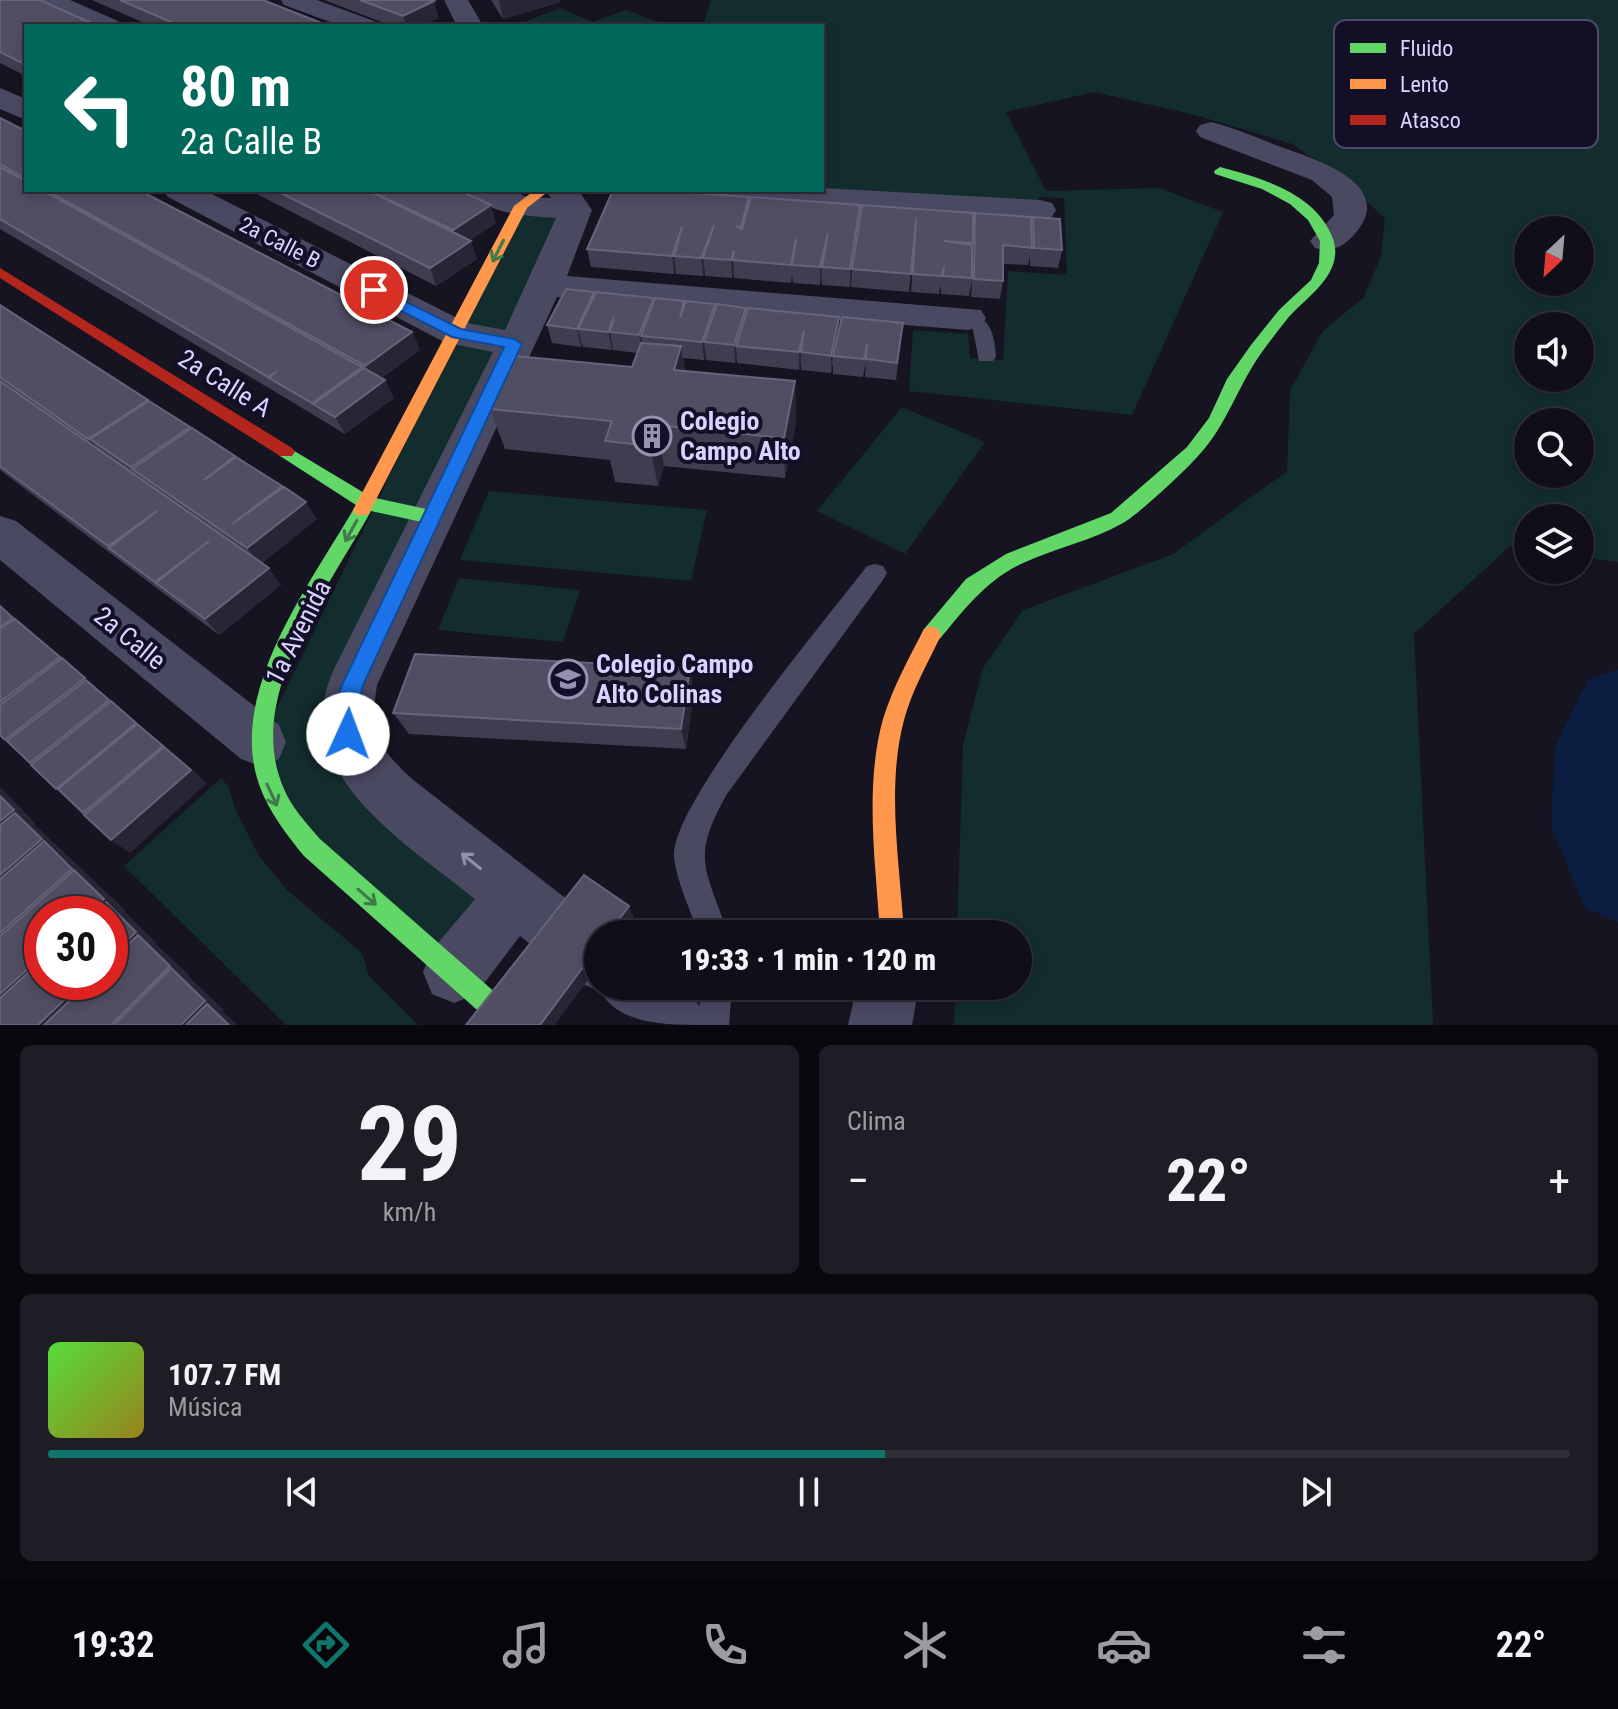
<!DOCTYPE html>
<html lang="es">
<meta charset="utf-8">
<style>
body{margin:0;font-family:"Roboto Condensed",sans-serif;background:#1e1d26;color:#f1f3f6;height:100vh;display:flex;flex-direction:column;font-size:30px;white-space:nowrap}
*{box-sizing:border-box;margin:0}
p{font-size:26px;color:#9c9ca2}
.icon{flex:none;width:44px;height:44px;fill:none;stroke:currentColor;stroke-width:2;stroke-linecap:round;stroke-linejoin:round}
.map{position:relative;height:1025px;overflow:hidden}
.sheet{display:flex;flex-direction:column;gap:20px;padding:20px;background:#09080e;flex:1}
.sheet>*{flex:none}
.banner{position:absolute;left:24px;top:24px;width:800px;height:168px;border-radius:0px;box-shadow:0 4px 12px #0003,0 0 0 2px #302f38;background:#00695c;color:#fff;overflow:hidden}
.needle{width:52px;rotate:206deg}
.buttons{position:absolute;left:1514px;top:216px;display:grid;gap:16px}
.buttons a{display:grid;place-items:center;width:80px;height:80px;border-radius:50%;background:#100f19;box-shadow:0 4px 12px #0003,0 0 0 2px #302f38;font-size:40px}
.speed{position:absolute;left:24px;top:896px;display:flex;gap:16px;font-size:40px;font-weight:700;text-align:center}
.speed>*{display:grid;place-content:center;width:104px;height:104px;border-radius:50%;background:#100f19;box-shadow:0 4px 12px #0003,0 0 0 2px #302f38;line-height:1}
.speed .limit{border:12px solid #d22;background:#fff;color:#111}
.pin{position:absolute;display:grid;place-items:center;width:68px;height:68px;color:#fff;margin:-34px;border:4px solid #fff;border-radius:50%;box-shadow:0 2px 8px #0007}
.me{position:absolute;width:88px;margin:-44px;rotate:2deg;stroke-linejoin:round;filter:drop-shadow(0 0 6px #0008)}
.turn{display:flex;align-items:center;gap:28px;height:168px;padding:0 24px;font-size:36px}
.turn .icon{width:104px;height:104px;stroke-width:2.5}
.turn b{display:block;font-size:56px;line-height:68px}
.big{font-size:60px;font-weight:800;line-height:1.1}
.sheet .widget{flex:1;display:flex;flex-direction:column;justify-content:center;gap:12px;min-width:0;padding:0 28px;border-radius:12px;background:#1e1d26}
.sheet .dial{align-items:center;gap:0}
.dial b{font-size:104px;line-height:1}
.song{display:flex;align-items:center;gap:24px}
.cover{width:96px;height:96px;border-radius:12px;background:linear-gradient(135deg,hsl(110 70% 55%),hsl(50 70% 35%))}
.played{height:8px;border-radius:4px;background:linear-gradient(90deg,#0f766e 55%,#302f38 55%)}
.keys{display:flex;justify-content:space-around;direction:ltr}
.heat{display:flex;justify-content:space-between;align-items:center;font-size:44px;direction:ltr}
.sheet .tiles{flex:1;display:grid;gap:20px;grid-template-columns:1fr 1fr}
.widget:last-child{grid-column:span 2}
.trip{position:absolute;left:584px;top:920px;width:448px;height:80px;border-radius:40px;background:#100f19;box-shadow:0 4px 12px #0003,0 0 0 2px #302f38;font-weight:800;line-height:80px;text-align:center}
.menu{display:flex;height:128px;justify-content:space-around;align-items:center;background:#06060a;color:#9c9ca2}
.menu .icon{width:56px;height:56px}
.menu .selected{color:#0f766e}
.menu b{font-size:36px;color:#f1f3f6}
.map>svg:first-child{display:block}
</style>
<div class="map">
<svg width="1618" height="1025" viewBox="0 0 1618 1025">
<rect width="100%" height="100%" fill="#161421"/>
<g fill="#132c2d" fill-rule="evenodd">
<path d="M711 0H1618V562L1580 557V518H1528V550L1509 547 1414 634 1433 1025H954L955 986H1018V934H957L963 745 983 668 1023 610 1173 554 1287 471 1290 390 1323 331 1364 297 1381 256 1385 219 1346 181 1292 144 1195 115 1094 92 1006 112 1046 191 1159 188 1223 212 1132 415 909 391 913 330 968 334 970 358 1003 360 1008 271 1067 275 1064 198 1039 197 1040 214 666 190H822V26H703ZM1528 230H1580V282H1528ZM1528 326H1580V378H1528ZM1528 422H1580V474H1528Z"/>
<path d="M560 8 593 22 626 10 668 26H514Z"/>
<path d="M521 206 576 210 346 715 515 896 454 972 308 846 260 742Z"/>
<path d="M902 407 985 442 905 554 817 511Z"/>
<path d="M489 491 707 510 691 581 460 560Z"/>
<path d="M459 578 580 590 563 642 438 630Z"/>
<path d="M221 778 228 786 236 811 259 856 288 891 362 953 369 976 418 1025H286L124 866Z"/>
</g>
<g fill="none" stroke-linecap="round" stroke-linejoin="round">
<path fill="#0b1e41" fill-rule="evenodd" d="M1618 669V922L1585 908 1551 826 1555 747 1588 680Z"/>
<g fill="#4a4962" fill-rule="evenodd">
<path d="M968 312C991 318 994 334 996 356L993 361H979L973 330 959 318Z"/>
<path d="M875 564 883 566 887 573 883 580 727 794C690 859 706 868 728 934H698C691 910 677 883 674 858 668 807 829 616 867 566Z"/>
<path d="M702 986H732L729 1025H697Z"/>
</g>
<g fill="#4a4962" fill-rule="evenodd">
<path d="M37 0H70L118 21 122 26H87L40 5Z"/>
<path d="M281 0H317L374 21 378 26H341L284 5Z"/>
<path d="M444 0H468L483 26H457Z"/>
<path d="M0 88 26 99V120L0 109Z"/>
<path d="M1211 122C1235 128 1258 138 1281 147 1317 160 1400 185 1353 236 1341 248 1332 252 1315 248L1310 241 1334 215 1332 197 1312 180 1200 137 1196 131 1200 125Z"/>
<path d="M822 188 1040 200 1052 203 1056 210 1052 217 1040 220 697 200 686 197 681 190Z"/>
<path d="M163 190H204L467 323 505 330 556 218C529 216 485 215 468 190H511L527 197 551 198 545 190H578L592 210 567 276 981 310 986 318 981 326 968 330 557 297 377 685C369 733 378 747 412 779L612 934H598V986C649 986 687 970 710 1025 664 1025 620 1025 600 991L577 982 520 936 476 994 454 1003 432 994 423 972 432 950 475 899C406 843 286 773 334 669L493 352 444 342 168 197Z"/>
<path d="M0 516 16 521 279 725 286 742 279 759 260 766 241 759 0 560Z"/>
<path d="M857 986H919L912 1025H848Z"/>
</g>
<g fill="#63d668" fill-rule="evenodd">
<path d="M1220 167C1262 178 1317 194 1333 239 1345 274 1306 297 1288 318 1279 329 1270 341 1262 352 1238 385 1227 425 1199 455 1186 470 1139 514 1123 523 1092 541 1054 548 1021 564 985 581 963 611 938 641L931 644 924 641 921 635 924 629 966 579 1006 554 1111 513 1187 447 1209 418 1227 379 1251 345 1279 310 1311 280 1319 263 1320 241 1308 220 1290 204 1262 189 1215 174 1214 171Z"/>
<path d="M286 446 371 497 431 510 437 512 440 517 437 522 431 524 371 511C329 588 243 698 284 789 292 808 307 824 320 839L522 1016 526 1025H494L304 856C282 829 260 800 254 765 238 677 314 578 356 505L280 456 277 452 280 448Z"/>
</g>
<g fill="#ff974d" fill-rule="evenodd">
<path d="M535 190H550L527 208 368 515H356L353 510 514 206Z"/>
<path d="M931 626 938 629 941 635C928 663 912 690 904 720 886 788 900 864 904 934H880C876 864 864 788 883 719 893 687 909 658 924 629Z"/>
</g>
<path fill="#b3261e" fill-rule="evenodd" d="M0 268 292 448 295 452 292 456H280L0 278Z"/>
</g>
<g fill="#403d50">
<path d="M0 0 26 26V76L0 63Z"/>
<path d="M92 0H263L329 26H151Z"/>
<path d="M324 0H430L434 1 438 18 421 26H392Z"/>
<path d="M491 0H560V2L503 19Z"/>
<path d="M0 118 26 131V190H139L412 332 420 350 381 378 394 398 345 434 279 394 0 229Z"/>
<path d="M249 190H459L496 223 470 240 477 259 436 286Z"/>
<path d="M749 203 860 205 859 222 973 227 975 213 1031 223 1033 217 1062 250 1058 268 1030 266V257L1028 265 1003 264V281L1000 299 971 297 972 280 969 296 941 294V285L939 294 911 292 914 245 909 292 851 287 852 272 850 287 822 285V277L820 285 793 283 792 275 791 283 734 278V273L732 278 705 276V272L703 276 676 274V270L674 274 591 267 587 249Z"/>
<path d="M594 292V295L654 298V301H684L685 305 746 312 839 317V330L901 341 896 380 865 377 866 362 863 377 833 374V363L831 373 801 370V363L799 370 737 363V359L735 363 706 360V355L704 360 683 358 685 371 795 381 796 422 785 478 664 466 658 486 615 482 610 460 505 449 490 409 632 367 637 353 613 350V347L612 350 583 347 582 344 581 347 552 343 547 325Z"/>
<path d="M0 305 283 488 317 519 262 563 281 585 219 635 0 470Z"/>
<path d="M694 690 686 749 409 734 393 713Z"/>
</g>
<g fill="#282635">
<path d="M499 0H560V2L503 19Z"/>
<path d="M434 1 438 18 421 26H406L403 16Z"/>
<path d="M749 197 750 215 742 245 741 227Z"/>
<path d="M491 205 496 223 459 248 453 230Z"/>
<path d="M860 205 859 222 850 287V269Z"/>
<path d="M714 225 703 258 705 272 703 276 701 258Z"/>
<path d="M682 227 674 256 676 270 674 274 672 256Z"/>
<path d="M828 233 822 267 820 285V267Z"/>
<path d="M471 241 477 259 436 286 430 268Z"/>
<path d="M734 250 733 260 734 273 732 278 731 260Z"/>
<path d="M594 292 598 310 578 329 582 344 581 347 577 329Z"/>
<path d="M654 298 657 316 641 336 643 349 642 353 639 335Z"/>
<path d="M715 304 717 322 704 342 706 355 704 360 702 342Z"/>
<path d="M746 308 747 325 736 346 737 359 735 363 734 345Z"/>
<path d="M614 317 610 332 613 347 612 350 608 332Z"/>
<path d="M839 317V335L833 356 831 373V356Z"/>
<path d="M804 331 801 352V363L799 370V352Z"/>
<path d="M412 332 420 350 374 384 365 366Z"/>
<path d="M681 346 687 388 674 370Z"/>
<path d="M362 367 371 385 313 404 322 421 312 403Z"/>
<path d="M385 380 394 398 345 434 335 417Z"/>
<path d="M795 381 796 422 785 478 784 438Z"/>
<path d="M148 400 161 418 90 439 103 456 88 439Z"/>
<path d="M657 425 664 466 658 486 650 446Z"/>
<path d="M190 427 203 445 132 469 146 485 131 467Z"/>
<path d="M306 502 317 519 260 565 247 548Z"/>
<path d="M269 568 281 585 219 635 205 619Z"/>
<path d="M15 619 207 783 130 853 111 840 103 826 83 813 76 802 56 789 51 777 30 763 26 754 5 740 0 729V702Z"/>
<path d="M690 668 694 690 686 749 681 729Z"/>
<path d="M0 787 35 823 34 824 125 910 124 911 156 943 155 944 158 946 190 976 189 977 224 1010 222 1011 238 1025H38L83 982H110V914H88L0 965Z"/>
<path d="M629 906 634 917 622 934H608Z"/>
<path d="M598 947V966L555 1025H540Z"/>
<path d="M42 956V982L0 1021V994Z"/>
</g>
<g fill="#504e63" stroke="#66637b" stroke-width="2">
<path d="M0 0H40L98 26H26V65L0 52Z"/>
<path d="M120 0H263L329 26H180Z"/>
<path d="M360 0H430L434 1 403 16Z"/>
<path d="M0 118 26 131V179L0 164Z"/>
<path d="M0 167 26 181V190H42L362 367 312 403 269 378 277 371 268 377 0 219Z"/>
<path d="M46 190H139L412 332 365 366Z"/>
<path d="M275 190H367L471 241 430 268Z"/>
<path d="M368 190H459L491 205 453 230Z"/>
<path d="M613 190H651L749 197 741 227 736 226 742 229 751 197 860 205 850 269 822 267 828 233 820 267 792 265 796 239 791 265 733 260 734 250 731 260 703 258 714 225 701 258 674 256 682 227 672 256 587 249Z"/>
<path d="M862 205 973 213V243L944 241 972 245V278L943 276 944 267 941 276 913 274 916 219 911 274 852 269Z"/>
<path d="M975 213 1031 217 1032 248 1003 245V281L974 279Z"/>
<path d="M1033 217 1060 219 1062 250 1034 248Z"/>
<path d="M566 289 594 292 577 329 547 325Z"/>
<path d="M596 292 654 298 639 335 610 332 614 317 608 332 578 329Z"/>
<path d="M655 298 684 301 680 318 686 301 715 304 702 342 641 336Z"/>
<path d="M717 304 746 308 734 345 704 342Z"/>
<path d="M0 305 148 400 88 439 0 377Z"/>
<path d="M748 308 839 317 831 356 801 352 804 331 799 352 736 346Z"/>
<path d="M842 317 903 323 897 363 866 359 867 344 864 359 833 356Z"/>
<path d="M641 343 681 346 674 370 795 381 784 438 657 425 650 446 605 441 612 421 490 409 516 356 632 367Z"/>
<path d="M364 368 385 380 335 417 313 404Z"/>
<path d="M0 381 269 568 205 619 156 583 209 541 155 582 109 548 157 511 108 546 0 466Z"/>
<path d="M149 401 190 427 131 467 90 439Z"/>
<path d="M192 428 235 456 204 480 236 457 282 486 232 524 284 487 306 502 247 548 132 469Z"/>
<path d="M0 606 13 618 0 627Z"/>
<path d="M15 619 60 657 0 702V629Z"/>
<path d="M415 654 690 668 681 729 393 713Z"/>
<path d="M62 658 85 678 5 740 0 735V705Z"/>
<path d="M86 680 109 700 30 763 7 741Z"/>
<path d="M111 701 136 723 56 789 31 765Z"/>
<path d="M137 724 163 746 83 813 58 789Z"/>
<path d="M164 747 191 770 111 840 84 815Z"/>
<path d="M0 796 14 810 0 821Z"/>
<path d="M15 813 42 839 0 875V825Z"/>
<path d="M44 841 72 869 0 933V879Z"/>
<path d="M74 870 104 899 88 914H42V956L0 994V936Z"/>
<path d="M584 875 629 906 608 934H598V947L540 1025H466Z"/>
<path d="M106 902 136 932 110 957V914H92Z"/>
<path d="M138 935 170 966 111 1025H44L89 982H110V962Z"/>
<path d="M42 960V982H83L38 1025H0V998Z"/>
<path d="M171 968 205 1001 181 1025H114Z"/>
<path d="M207 1004 229 1025H186Z"/>
</g>
<defs><path id="oneway-shaft" d="M-6 0H5M1.5-3L5.5 0L1.5 3" fill="none" stroke-width="1.6" stroke-linecap="round" stroke-linejoin="round" transform="scale(2)"/></defs>
<g stroke="#3f7c4a">
<use href="#oneway-shaft" transform="translate(498 251) rotate(117)"/>
<use href="#oneway-shaft" transform="translate(351 531) rotate(119)"/>
<use href="#oneway-shaft" transform="translate(272 795) rotate(65)"/>
<use href="#oneway-shaft" transform="translate(367 897) rotate(41)"/>
</g>
<use stroke="#928eb0" href="#oneway-shaft" transform="translate(471 861) rotate(-141)"/>
<path fill="#1a73e8" stroke="#114b97" stroke-width="2" d="M374 286 461 329 514 339 522 344 363 685C357 703 363 724 356 741L348 744 340 741C333 724 336 702 342 685L504 347 452 337 368 294 366 290Z"/>
<defs>
<g id="building-ring" transform="scale(2)"><circle r="9.5" fill="#130f26" stroke="#9591b1" stroke-width="1.5"/><path d="M-4-6H4V6H1V3H-1V6H-4ZM-2.5-4.3h1.7v1.8h-1.7ZM.8-4.3h1.7v1.8H.8ZM-2.5-1h1.7V.8h-1.7ZM.8-1h1.7V.8H.8Z" fill="#9591b1"/></g>
<g id="school-ring" transform="scale(2)"><circle r="9.5" fill="#130f26" stroke="#9591b1" stroke-width="1.5"/><path d="M0-5L7-2L0 1L-7-2ZM-4 1L0 2.5L4 1V4Q0 6-4 4Z" fill="#9591b1"/></g>
</defs>
<g fill-rule="evenodd">
<use href="#building-ring" x="652" y="436"/>
<use href="#school-ring" x="568" y="679"/>
</g>
<g text-anchor="middle" stroke-width="8" stroke-linejoin="round" paint-order="stroke">
<g font-size="22" fill="#d9d4ff" stroke="#130f26">
<text transform="translate(280 242) rotate(27)" y="8">2a Calle B</text>
</g>
<g font-size="26" fill="#d9d4ff" stroke="#130f26">
<text transform="translate(225 383) rotate(32)" y="9">2a Calle A</text>
<text transform="translate(298 632) rotate(-63)" y="9">1a Avenida</text>
<text transform="translate(130 638) rotate(39)" y="9">2a Calle</text>
</g>
<g font-size="26" font-weight="bold" fill="#d9d4ff" stroke="#130f26" text-anchor="start">
<text x="680" y="430">Colegio<tspan x="680" dy="30">Campo Alto</tspan></text>
<text x="596" y="673">Colegio Campo<tspan x="596" dy="30">Alto Colinas</tspan></text>
</g>
</g>
<rect x="1334" y="20" width="264" height="128" rx="12" fill="#130f26" stroke="#4e4a67" stroke-width="2"/>
<rect x="1350" y="43" width="36" height="10" fill="#63d668"/>
<rect x="1350" y="79" width="36" height="10" fill="#ff974d"/>
<rect x="1350" y="115" width="36" height="10" fill="#b3261e"/>
<g font-size="22" fill="#d9d4ff">
<text x="1400" y="56">Fluido</text>
<text x="1400" y="92">Lento</text>
<text x="1400" y="128">Atasco</text>
</g>
</svg>
<div class="buttons">
<a><svg class="needle" viewBox="-14 -14 28 28"><path d="M0-13l5 13h-10z" fill="#e53935"/><path d="M0 13l5-13h-10z" fill="#9c9ca2"/></svg></a>
<a><svg class="icon" aria-label="sound" viewBox="0 0 24 24"><path d="M4 9h4l5-4v14l-5-4H4zM17 9q2 3 0 6"/></svg></a>
<a><svg class="icon" aria-label="search" viewBox="0 0 24 24"><circle cx="10" cy="10" r="6"/><path d="M15 15l6 6"/></svg></a>
<a><svg class="icon" aria-label="layers" viewBox="0 0 24 24"><path d="M12 4l9 5-9 5-9-5zM3 14l9 5 9-5"/></svg></a>
</div>
<div class="speed"><div class="limit">30</div></div>
<div class="pin" style="left:374px;top:290px;background:#d93025"><svg class="icon" aria-label="arrive" viewBox="0 0 24 24"><path d="M6 21V4h12l-3 4 3 4H6"/></svg></div>
<svg class="me" style="left:348px;top:734px" viewBox="-20 -20 40 40"><circle r="19" fill="#fff"/><path d="M0-13L10 11 0 6-10 11z" fill="#1a73e8"/></svg>
<div class="trip">19:33 · 1 min · 120 m</div>
<div class="banner">
<div class="turn"><svg class="icon" aria-label="left" viewBox="0 0 24 24"><path d="M17 20v-9H6M10 6l-5 5 5 5"/></svg><div><b>80 m</b>2a Calle B</div></div>
</div>
</div>
<section class="sheet">
<div class="tiles">
<div class="widget dial"><b>29</b><p>km/h</p></div>
<div class="widget"><p>Clima</p>
<div class="heat"><a>−</a><b class="big">22°</b><a>+</a></div>
</div>
<div class="widget">
<div class="song"><i class="cover"></i><div><b>107.7 FM</b><p>Música</p></div></div>
<div class="played"></div>
<div class="keys"><svg class="icon" aria-label="previous" viewBox="0 0 24 24"><path d="M18 5L8 12l10 7zM5 5v14"/></svg><svg class="icon" aria-label="pause" viewBox="0 0 24 24"><path d="M8 5v14M16 5v14"/></svg><svg class="icon" aria-label="next" viewBox="0 0 24 24"><path d="M6 5l10 7-10 7zM19 5v14"/></svg></div>
</div>
</div>
</section>
<nav class="menu">
<b>19:32</b>
<svg class="icon selected" aria-label="directions" viewBox="0 0 24 24"><path d="M12 3l9 9-9 9-9-9zM9 14v-3h6M13 9l2 2-2 2"/></svg>
<svg class="icon" aria-label="music" viewBox="0 0 24 24"><path d="M9 18V5l10-2v13"/><circle cx="6" cy="18" r="3"/><circle cx="16" cy="16" r="3"/></svg>
<svg class="icon" aria-label="phone" viewBox="0 0 24 24"><path d="M5 4h4l2 5-3 2q2 4 5 5l2-3 5 2v4C11 20 4 13 5 4z"/></svg>
<svg class="icon" aria-label="climate" viewBox="0 0 24 24"><path d="M12 3v18M4 7l16 10M4 17L20 7"/></svg>
<svg class="icon" aria-label="car" viewBox="0 0 24 24"><path d="M5 17H2v-5l4-1 3-4h7l3 4 3 1v5h-3M9 17h6M6 11h13"/><circle cx="7" cy="17" r="2"/><circle cx="17" cy="17" r="2"/></svg>
<svg class="icon" aria-label="filters" viewBox="0 0 24 24"><path d="M4 7h16M4 17h16"/><circle cx="9" cy="7" r="2"/><circle cx="15" cy="17" r="2"/></svg>
<b>22°</b>
</nav>
